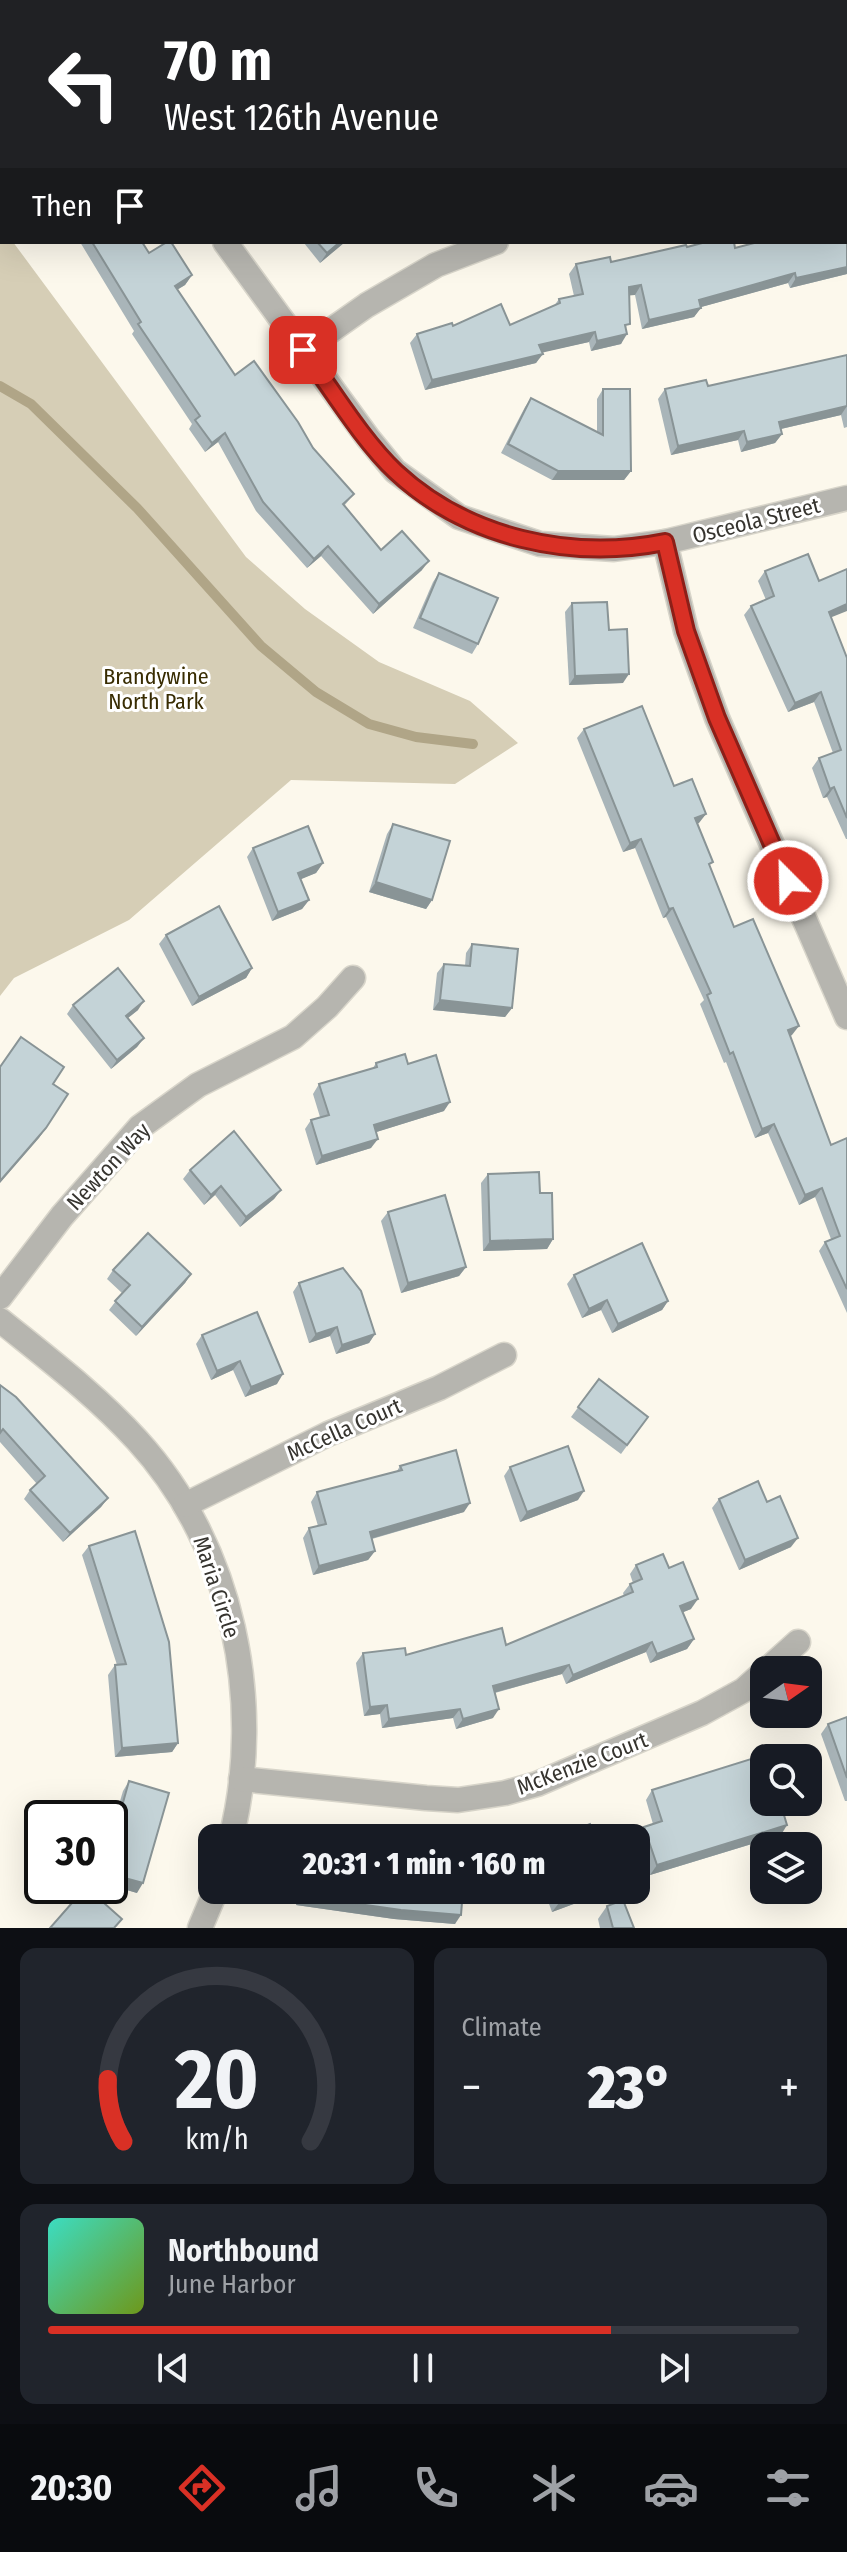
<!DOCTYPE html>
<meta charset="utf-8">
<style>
body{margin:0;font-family:"Fira Sans Condensed",sans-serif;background:#20242c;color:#f1f3f6;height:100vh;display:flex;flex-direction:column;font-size:30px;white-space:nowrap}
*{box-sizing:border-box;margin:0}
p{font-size:26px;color:#9ea1a6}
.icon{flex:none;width:44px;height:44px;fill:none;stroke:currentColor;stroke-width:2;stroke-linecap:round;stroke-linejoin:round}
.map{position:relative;height:1928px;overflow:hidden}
.panel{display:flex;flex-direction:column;gap:20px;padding:20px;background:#0d0f14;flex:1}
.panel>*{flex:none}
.guide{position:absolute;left:0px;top:0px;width:848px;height:244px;box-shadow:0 8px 32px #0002;background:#202124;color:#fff;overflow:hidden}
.needle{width:52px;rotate:76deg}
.tools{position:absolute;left:750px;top:1656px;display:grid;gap:16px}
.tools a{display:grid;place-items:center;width:72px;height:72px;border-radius:16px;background:#171b24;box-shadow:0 8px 32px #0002;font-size:40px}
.speed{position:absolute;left:24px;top:1800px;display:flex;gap:16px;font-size:40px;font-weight:700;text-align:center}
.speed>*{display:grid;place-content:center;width:104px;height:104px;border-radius:50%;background:#171b24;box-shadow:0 8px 32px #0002;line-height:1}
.speed .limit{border:4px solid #111;border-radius:12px;background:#fff;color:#111}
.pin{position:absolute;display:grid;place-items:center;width:68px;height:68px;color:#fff;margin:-34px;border-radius:16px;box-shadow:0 4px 12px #0006}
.me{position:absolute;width:88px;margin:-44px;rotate:337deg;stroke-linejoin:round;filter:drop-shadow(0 0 6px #0008)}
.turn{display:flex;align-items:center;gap:28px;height:168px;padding:0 32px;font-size:36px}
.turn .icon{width:104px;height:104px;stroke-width:2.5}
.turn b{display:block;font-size:56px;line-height:68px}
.then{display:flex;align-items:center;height:76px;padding:0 32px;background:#0003;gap:16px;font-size:30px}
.big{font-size:60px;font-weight:800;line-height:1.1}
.panel .card{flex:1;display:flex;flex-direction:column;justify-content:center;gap:12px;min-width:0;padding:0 28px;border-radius:16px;background:#20242c}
.panel .dial{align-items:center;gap:0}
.dial svg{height:208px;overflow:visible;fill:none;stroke:#363941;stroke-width:7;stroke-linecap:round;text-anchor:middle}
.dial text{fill:#f1f3f6;stroke:none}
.song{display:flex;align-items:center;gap:24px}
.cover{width:96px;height:96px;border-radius:12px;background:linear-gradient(135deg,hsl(170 70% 55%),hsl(80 70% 35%))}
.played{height:8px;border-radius:4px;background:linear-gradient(90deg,#d93025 75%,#363941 75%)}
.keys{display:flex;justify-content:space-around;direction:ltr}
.heat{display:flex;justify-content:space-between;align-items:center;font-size:44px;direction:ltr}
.panel .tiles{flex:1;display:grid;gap:20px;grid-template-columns:1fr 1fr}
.card:last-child{grid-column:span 2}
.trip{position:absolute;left:198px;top:1824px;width:452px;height:80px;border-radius:16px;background:#171b24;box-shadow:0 8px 32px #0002;font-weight:800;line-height:80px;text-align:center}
.tab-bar{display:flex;height:128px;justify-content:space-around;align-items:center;background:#090b0e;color:#9ea1a6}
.tab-bar .icon{width:56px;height:56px}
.tab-bar .active{color:#d93025}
.tab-bar b{font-size:36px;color:#f1f3f6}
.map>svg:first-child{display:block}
</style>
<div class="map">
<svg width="847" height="1928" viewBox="0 0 847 1928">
<rect width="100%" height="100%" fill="#fcf8ec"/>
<g fill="#d6ceb6">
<path d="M0 0 53 2H2L0 130Z"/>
<path d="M0 224 2 242H13L246 557 305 609 379 662 470 701 518 743 455 784 291 780 129 920 14 978 0 996Z"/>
</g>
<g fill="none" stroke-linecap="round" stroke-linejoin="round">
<path stroke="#b0a587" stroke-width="10" d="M0 386 31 404 137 508 261 646 316 692 369 724 416 737 473 744"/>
<g stroke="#d8d5ca" stroke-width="27">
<g id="street">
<path d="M51 0 52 2"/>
<path d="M846 151H847"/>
<path d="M225 242 368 438 395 471 459 517 540 544 614 549 665 542 847 498"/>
<path d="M303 350 367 305 436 265 496 242"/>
<path d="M665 542 686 631 717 718 847 1017"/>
<path d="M0 1297 62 1216 140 1127 198 1085 293 1037 327 1007 353 978"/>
<path d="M0 1320C47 1358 96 1395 137 1440 233 1545 265 1702 231 1838"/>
<path d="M185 1505 328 1434 439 1388 504 1355"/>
<path d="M767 1670 798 1642"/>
<path d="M241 1779 426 1798 458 1800 505 1793 537 1784 702 1713 744 1690 764 1672"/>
<path d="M200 1928 216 1890"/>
</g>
</g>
<use href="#street" stroke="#b6b5af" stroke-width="24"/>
</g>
<g fill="#a9b5b9">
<path d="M2 129V152L0 149V130Z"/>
<path d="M80 242H142L149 253 192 275 185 285 177 290 235 375 313 448 354 494 344 506 381 550 422 570 373 614 321 556 307 568 256 511 218 442 205 452 189 429 192 424 132 334 134 331Z"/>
<path d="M305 242H345L320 263 304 243Z"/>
<path d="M687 247 735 248 847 274 790 288 788 283 701 307 694 317 642 329 635 295H629L626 329 621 344 591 351 589 342 542 352 536 363 425 390 410 343 417 334 453 326 510 325 554 306 559 299 574 296 569 274 576 264 611 262Z"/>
<path d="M847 355V427L844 428 841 415 781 429 782 434 775 443 741 452 738 440 671 455 658 399 665 389 708 386Z"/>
<path d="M603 389 631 471 624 480H552L501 453 525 407 531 398 597 432V399Z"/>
<path d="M765 571 831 617 847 658V839H846L827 797 823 798 812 768 819 758 833 753 814 702 788 712 744 615 751 606 766 600 758 581Z"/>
<path d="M439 573 478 644 472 654 413 628 433 582Z"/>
<path d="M572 603 609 630 623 683 569 685 565 612Z"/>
<path d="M584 729 674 786 706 814 697 824 710 867 734 927 792 1035 790 1036 831 1145 847 1138V1313L819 1251 825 1242 831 1239 815 1197 799 1205 768 1133 755 1138 726 1062 724 1063 700 1004 704 1000 666 917 663 918 635 848 623 852 577 738Z"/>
<path d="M393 824 432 900 426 909 369 892 387 834Z"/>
<path d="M253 848 323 863 316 873 300 879 309 900 302 909 272 921 247 857Z"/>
<path d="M166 935 252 968 246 978 192 1006 159 944Z"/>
<path d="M472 944 512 1008 505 1017 433 1010 437 973 444 964 465 966 466 953Z"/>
<path d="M73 1005 138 1010 128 1018 144 1038 137 1047 111 1069 67 1014Z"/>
<path d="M376 1063 408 1064 444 1111 376 1132 371 1148 316 1165 305 1129 311 1120 320 1117 313 1094 319 1084 373 1068Z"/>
<path d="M190 1170 281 1190 274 1199 240 1227 215 1195 204 1205 183 1179Z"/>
<path d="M488 1174 540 1193 553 1239 547 1249 483 1251 481 1183Z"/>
<path d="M388 1212 466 1267 459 1276 401 1293 381 1221Z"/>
<path d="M113 1270 191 1274 185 1283 136 1336 109 1310 122 1293 107 1279Z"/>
<path d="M574 1275 668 1301 662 1310 612 1333 601 1310 582 1318 567 1284Z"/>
<path d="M299 1283 375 1334 369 1343 336 1354 330 1336 309 1343 293 1292Z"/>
<path d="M202 1335 277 1384 245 1397 233 1370 211 1380 196 1344Z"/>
<path d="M599 1379 648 1417 621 1454 571 1417Z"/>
<path d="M0 1385 108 1498 101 1507 63 1542 24 1499 30 1490 37 1484 0 1442Z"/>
<path d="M400 1466 464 1512 372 1539 375 1551 368 1560 313 1575 303 1538 309 1528 318 1526 311 1502 317 1492 397 1471Z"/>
<path d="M510 1467 578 1500 520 1522 504 1476Z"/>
<path d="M719 1499 767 1502 791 1547 739 1570 712 1508Z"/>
<path d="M89 1546 178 1743 172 1752 115 1757 108 1675 115 1665H117L82 1555Z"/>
<path d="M636 1565 669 1568 691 1609 683 1612 694 1639 687 1649 650 1663 646 1652 566 1684 562 1674 495 1693 493 1718 456 1729 453 1718 382 1728 380 1714 364 1716 356 1663 363 1653 406 1655 506 1645 624 1596 623 1593 630 1584 633 1583 630 1574Z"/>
<path d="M847 1717V1801H845L821 1734 828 1724Z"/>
<path d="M129 1781 137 1893 110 1885V1835L123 1791Z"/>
<path d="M652 1790 781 1835 650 1875 638 1836 644 1827 653 1824 646 1800Z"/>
<path d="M297 1890H463L455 1924 394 1919 296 1905Z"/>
<path d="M544 1890H607L606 1892 552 1912Z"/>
<path d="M607 1906 634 1928H600L598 1919Z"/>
</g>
<g fill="#899496">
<path d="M416 0H464L463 2Z"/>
<path d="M340 242H345L320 263 327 253Z"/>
<path d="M847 267V274L790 288 796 278Z"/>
<path d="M795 273 788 283 694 309 701 308 694 317 642 329 649 320 699 300Z"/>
<path d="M192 275 185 285 168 295 175 286Z"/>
<path d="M641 285 635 295 623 296 629 287Z"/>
<path d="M595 332 589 342 532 355 539 345Z"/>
<path d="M627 334 621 344 591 351 597 341Z"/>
<path d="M543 354 536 363 425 390 432 380Z"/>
<path d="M847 406 841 415 772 431 779 422Z"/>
<path d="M744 431 738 440 671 455 678 446Z"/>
<path d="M225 433 218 442 205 452 212 443Z"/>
<path d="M782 434 775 443 741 452 747 442Z"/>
<path d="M558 471H631L624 480H552Z"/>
<path d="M328 546 321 556 307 568 314 559Z"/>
<path d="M429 561 422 570 373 614 379 604Z"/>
<path d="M847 604V611L822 621 829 612Z"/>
<path d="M629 674 623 683 569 685 575 676Z"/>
<path d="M821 692 814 702 788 712 795 703Z"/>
<path d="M834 787 827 797 823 798 830 789Z"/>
<path d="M706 814 699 823 688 827 695 818Z"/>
<path d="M641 839 635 848 623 852 630 843Z"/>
<path d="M323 863 316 873 292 883 298 873Z"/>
<path d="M376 882 432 900 426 909 369 892Z"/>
<path d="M309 900 302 909 272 921 278 912Z"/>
<path d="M673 908 666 917 663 918 669 909Z"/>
<path d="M252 968 246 978 192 1006 199 997Z"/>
<path d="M440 1000 512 1008 505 1017 433 1010Z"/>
<path d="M144 1001 138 1010 119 1025 126 1016Z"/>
<path d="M799 1026 792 1035 781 1040 788 1030Z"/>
<path d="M144 1038 137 1047 111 1069 117 1060Z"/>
<path d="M450 1102 444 1111 367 1135 374 1125Z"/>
<path d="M774 1124 768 1133 755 1138 762 1129Z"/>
<path d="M46 1128 39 1138 0 1183V1181Z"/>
<path d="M378 1139 371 1148 316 1165 322 1156Z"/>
<path d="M221 1186 215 1195 204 1205 211 1195Z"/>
<path d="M822 1188 815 1197 799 1205 805 1195Z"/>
<path d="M281 1190 274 1199 240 1227 246 1217Z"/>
<path d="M553 1239 547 1249 483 1251 490 1241Z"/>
<path d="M466 1267 459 1276 401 1293 408 1283Z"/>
<path d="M191 1274 185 1283 136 1336 142 1327Z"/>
<path d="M607 1300 601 1310 582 1318 589 1309Z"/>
<path d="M668 1301 662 1310 612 1333 618 1324Z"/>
<path d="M337 1327 330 1336 309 1343 316 1334Z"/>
<path d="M375 1334 369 1343 336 1354 342 1345Z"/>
<path d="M240 1361 233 1370 211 1380 217 1371Z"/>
<path d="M283 1374 277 1384 245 1397 251 1387Z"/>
<path d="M584 1491 578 1500 520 1522 527 1512Z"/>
<path d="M108 1498 101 1507 63 1542 70 1533Z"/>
<path d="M470 1503 464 1512 363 1541 370 1532Z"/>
<path d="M798 1538 791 1547 739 1570 745 1560Z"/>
<path d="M375 1551 368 1560 313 1575 319 1566Z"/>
<path d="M698 1599 691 1609 674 1616 680 1606Z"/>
<path d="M694 1639 687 1649 650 1663 657 1654Z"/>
<path d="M652 1642 646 1652 566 1684 573 1675Z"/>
<path d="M569 1665 562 1674 486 1695 493 1686Z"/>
<path d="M387 1705 380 1714 364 1716 370 1707Z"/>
<path d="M460 1709 453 1718 382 1728 389 1719Z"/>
<path d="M499 1709 493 1718 456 1729 463 1719Z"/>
<path d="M178 1743 172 1752 115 1757 122 1748Z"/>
<path d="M787 1825 781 1835 650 1875 657 1865Z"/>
<path d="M110 1874 143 1883 137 1893 110 1885Z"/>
<path d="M592 1890H607L606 1892 552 1912 559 1903Z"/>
<path d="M302 1896 461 1915 455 1924 394 1919 296 1905Z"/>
</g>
<g fill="#c4d3d7" stroke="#899496" stroke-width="2">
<path d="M179 0H227L229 2H177Z"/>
<path d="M661 0H712L713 2H661Z"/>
<path d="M806 0H847V48H846V2H806Z"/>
<path d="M847 204V267L796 278 795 273 699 300 701 308 649 320 641 285 629 287 630 324 625 325 627 334 597 341 595 332 539 345 543 354 432 380 417 334 452 323 453 326 501 304 510 325 560 303 559 299 583 294 576 264 610 257 611 262 686 245 687 247 706 242H734L735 248 758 242H846Z"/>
<path d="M92 242H142L149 253 167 242H171L192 275 175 286 235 375 254 361 298 422 313 448 354 494 343 504 381 550 402 531 429 561 379 604 328 546 314 559 263 502 225 433 212 443 195 420 200 416 138 324 141 322Z"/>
<path d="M317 242H340L327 253Z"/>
<path d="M847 355V406L779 422 782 434 747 442 744 431 678 446 665 389 706 380 708 386Z"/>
<path d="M603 389H630L631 471H558L508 444 531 398 603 435Z"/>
<path d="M808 554 819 581 847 569V604L829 612 847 658V818L834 787 830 789 819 758 841 750 821 692 795 703 751 606 774 596 765 571Z"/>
<path d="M439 573 498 598 478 644 420 618Z"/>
<path d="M607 602 609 630 627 629 629 674 575 676 572 603Z"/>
<path d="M642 706 674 786 692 779 706 814 695 818 713 862 709 864 734 927 753 919 799 1026 788 1030 831 1145 847 1138V1289L825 1242 840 1236 822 1188 805 1195 774 1124 762 1129 733 1052 730 1054 707 995 711 993 673 908 669 909 641 839 630 843 584 729Z"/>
<path d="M393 824 450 841 432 900 376 882Z"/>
<path d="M308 826 323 863 298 873 309 900 278 912 253 848Z"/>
<path d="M219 906 252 968 199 997 166 935Z"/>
<path d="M472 944 518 949 512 1008 440 1000 444 964 470 966Z"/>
<path d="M118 968 144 1001 126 1016 144 1038 117 1060 73 1005Z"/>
<path d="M21 1037 64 1067 53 1084 68 1094 46 1128 0 1181V1067Z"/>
<path d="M405 1054 408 1064 436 1055 450 1102 374 1125 378 1139 322 1156 311 1120 329 1115 319 1084 377 1067 376 1063Z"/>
<path d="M234 1131 281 1190 246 1217 221 1186 211 1195 190 1170Z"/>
<path d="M539 1172 540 1193H552L553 1239 490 1241 488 1174Z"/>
<path d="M445 1195 466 1267 408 1283 388 1212Z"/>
<path d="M148 1233 191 1274 142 1327 115 1301 130 1285 113 1270Z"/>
<path d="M642 1243 668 1301 618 1324 607 1300 589 1309 574 1275Z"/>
<path d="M343 1268 361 1291 375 1334 342 1345 337 1327 316 1334 299 1283Z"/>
<path d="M257 1312 283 1374 251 1387 240 1361 217 1371 202 1335Z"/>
<path d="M599 1379 648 1417 627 1445 578 1407Z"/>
<path d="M0 1385 16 1397 108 1498 70 1533 30 1490 45 1476 3 1429 0 1433Z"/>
<path d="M568 1446 584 1491 527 1512 510 1467Z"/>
<path d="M456 1450 470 1503 370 1532 375 1551 319 1566 309 1528 326 1524 317 1492 402 1470 400 1466Z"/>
<path d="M758 1481 767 1502 780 1496 798 1538 745 1560 719 1499Z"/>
<path d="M135 1531 169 1642 178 1743 122 1748 115 1665 126 1664 89 1546Z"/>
<path d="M663 1554 669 1568 683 1562 698 1599 680 1606 694 1639 657 1654 652 1642 573 1675 569 1665 493 1686 499 1709 463 1719 460 1709 389 1719 387 1705 370 1707 363 1653 405 1648 406 1655 502 1628 506 1645 633 1592 630 1584 642 1579 636 1565Z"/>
<path d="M847 1717V1778L828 1724Z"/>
<path d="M767 1754 768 1758H764V1802H780L787 1825 657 1865 644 1827 662 1821 652 1790Z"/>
<path d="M129 1781 169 1793 143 1883 110 1874V1849Z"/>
<path d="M590 1824 595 1838H554Z"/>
<path d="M86 1887 122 1919 114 1928H50Z"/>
<path d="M303 1890H463L461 1915 401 1910 302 1896Z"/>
<path d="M554 1890H592L559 1903Z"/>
<path d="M623 1900 634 1928H613L607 1906Z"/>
</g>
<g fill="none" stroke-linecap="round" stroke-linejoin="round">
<g stroke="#8d1f18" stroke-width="20">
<path id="route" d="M303 350C331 388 362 440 396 472 467 538 571 561 665 542L686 631 717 718 788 881"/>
</g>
<use href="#route" stroke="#d93025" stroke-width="14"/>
</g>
<g text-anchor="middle" stroke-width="6" stroke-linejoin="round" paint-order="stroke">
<g font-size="22" fill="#36342f" stroke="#fff">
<text transform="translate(756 520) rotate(-14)" y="8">Osceola Street</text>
<text transform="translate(108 1166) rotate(-47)" y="8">Newton Way</text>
<text transform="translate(344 1429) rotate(-24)" y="8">McCella Court</text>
<text transform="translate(217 1587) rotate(72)" y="8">Maria Circle</text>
<text transform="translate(582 1763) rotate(-21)" y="8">McKenzie Court</text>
</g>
<g font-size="22" fill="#382c02" stroke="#fff">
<text x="156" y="684">Brandywine<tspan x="156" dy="25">North Park</tspan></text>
</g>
</g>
</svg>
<div class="tools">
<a><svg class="needle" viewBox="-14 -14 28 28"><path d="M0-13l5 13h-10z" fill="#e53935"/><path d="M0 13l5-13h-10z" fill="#9ea1a6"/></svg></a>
<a><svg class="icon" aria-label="search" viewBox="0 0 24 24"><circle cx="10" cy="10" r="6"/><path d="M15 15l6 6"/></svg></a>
<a><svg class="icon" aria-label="layers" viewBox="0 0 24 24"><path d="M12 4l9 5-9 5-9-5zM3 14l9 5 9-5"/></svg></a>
</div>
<div class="speed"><div class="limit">30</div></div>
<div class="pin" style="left:303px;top:350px;background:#d93025"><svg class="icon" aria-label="arrive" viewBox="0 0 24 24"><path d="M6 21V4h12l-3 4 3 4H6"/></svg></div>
<svg class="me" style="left:788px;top:881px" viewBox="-20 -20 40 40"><circle r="17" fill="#d93025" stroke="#fff" stroke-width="3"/><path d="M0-11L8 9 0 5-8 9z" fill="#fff"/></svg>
<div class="trip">20:31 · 1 min · 160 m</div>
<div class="guide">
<div class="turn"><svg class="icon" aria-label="left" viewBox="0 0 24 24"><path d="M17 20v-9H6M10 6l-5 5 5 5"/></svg><div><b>70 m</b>West 126th Avenue</div></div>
<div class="then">Then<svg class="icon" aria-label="arrive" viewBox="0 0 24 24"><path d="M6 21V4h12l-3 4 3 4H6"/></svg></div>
</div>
</div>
<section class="panel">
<div class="tiles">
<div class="card dial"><svg viewBox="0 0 100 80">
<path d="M14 69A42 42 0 1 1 86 69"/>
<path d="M14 69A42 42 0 0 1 8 45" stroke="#d93025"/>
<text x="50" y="56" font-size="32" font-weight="700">20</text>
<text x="50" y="72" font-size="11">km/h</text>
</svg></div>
<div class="card"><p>Climate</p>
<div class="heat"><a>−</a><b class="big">23°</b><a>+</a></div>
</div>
<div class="card">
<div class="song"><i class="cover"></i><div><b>Northbound</b><p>June Harbor</p></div></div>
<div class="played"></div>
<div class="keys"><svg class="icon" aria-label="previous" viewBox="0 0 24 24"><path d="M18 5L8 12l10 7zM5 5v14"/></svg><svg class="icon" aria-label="pause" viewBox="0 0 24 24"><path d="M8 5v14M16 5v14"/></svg><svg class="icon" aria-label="next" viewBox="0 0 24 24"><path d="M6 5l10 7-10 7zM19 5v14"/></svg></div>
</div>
</div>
</section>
<nav class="tab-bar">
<b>20:30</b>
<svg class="icon active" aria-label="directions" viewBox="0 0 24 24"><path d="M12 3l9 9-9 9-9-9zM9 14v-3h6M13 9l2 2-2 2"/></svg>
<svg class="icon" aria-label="music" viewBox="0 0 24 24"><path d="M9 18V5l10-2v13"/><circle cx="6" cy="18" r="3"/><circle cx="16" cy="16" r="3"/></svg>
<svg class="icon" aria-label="phone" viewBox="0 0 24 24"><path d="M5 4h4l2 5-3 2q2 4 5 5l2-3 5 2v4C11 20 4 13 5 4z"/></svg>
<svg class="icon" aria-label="climate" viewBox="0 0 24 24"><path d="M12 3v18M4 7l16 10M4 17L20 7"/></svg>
<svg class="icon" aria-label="car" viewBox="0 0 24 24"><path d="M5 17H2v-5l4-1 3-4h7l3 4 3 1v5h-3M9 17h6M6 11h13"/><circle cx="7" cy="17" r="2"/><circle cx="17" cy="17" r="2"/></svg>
<svg class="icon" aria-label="filters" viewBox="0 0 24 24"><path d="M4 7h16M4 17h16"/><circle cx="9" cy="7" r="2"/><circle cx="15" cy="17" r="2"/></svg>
</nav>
